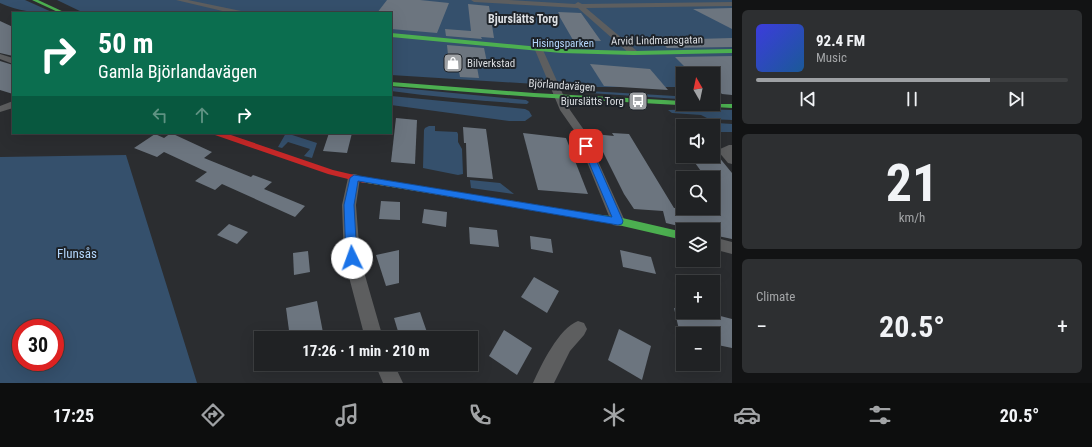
<!DOCTYPE html>
<meta charset="utf-8">
<style>
body{margin:0;font-family:"Roboto Condensed",sans-serif;background:#2d2f31;color:#f1f3f6;height:100vh;display:flex;flex-direction:column;font-size:15px;white-space:nowrap}
*{box-sizing:border-box;margin:0}
p{font-size:13px;color:#a2a4a6}
.icon{flex:none;width:22px;height:22px;fill:none;stroke:currentColor;stroke-width:2;stroke-linecap:round;stroke-linejoin:round}
.map{position:relative;flex:1;overflow:hidden}
.drawer{display:flex;flex-direction:column;gap:10px;padding:10px;background:#121314;width:360px}
.drawer>*{flex:none}
.guide{position:absolute;left:12px;top:12px;width:380px;height:122px;border-radius:0px;box-shadow:0 4px 16px #0002,0 0 0 1px #3d3f41;background:#0b6e4f;color:#fff;overflow:hidden}
.needle{width:26px;rotate:351deg}
.buttons{position:absolute;left:676px;top:67px;display:grid;gap:8px}
.buttons a{display:grid;place-items:center;width:44px;height:44px;border-radius:0px;background:#202224;box-shadow:0 4px 16px #0002,0 0 0 1px #3d3f41;font-size:20px}
.speed{position:absolute;left:12px;top:319px;display:flex;gap:8px;font-size:20px;font-weight:700;text-align:center}
.speed>*{display:grid;place-content:center;width:52px;height:52px;border-radius:50%;background:#202224;box-shadow:0 4px 16px #0002,0 0 0 1px #3d3f41;line-height:1}
.speed .limit{border:6px solid #d22;background:#fff;color:#111}
.pin{position:absolute;display:grid;place-items:center;width:34px;height:34px;color:#fff;margin:-17px;border-radius:8px;box-shadow:0 2px 6px #0006}
.me{position:absolute;width:44px;margin:-22px;rotate:357deg;stroke-linejoin:round;filter:drop-shadow(0 0 3px #0008)}
.turn{display:flex;align-items:center;gap:14px;height:84px;padding:0 20px;font-size:18px}
.turn .icon{width:52px;height:52px;stroke-width:2.5}
.turn b{display:block;font-size:28px;line-height:34px}
.lanes{display:flex;align-items:center;height:38px;padding:0 20px;background:#0003;justify-content:center;gap:20px;direction:ltr}
.lanes .off{opacity:.35}
.big{font-size:30px;font-weight:700;line-height:1.1}
.drawer .tile{flex:1;display:flex;flex-direction:column;justify-content:center;gap:6px;min-width:0;padding:0 14px;border-radius:6px;background:#2d2f31}
.drawer .dial{align-items:center;gap:0}
.dial b{font-size:52px;line-height:1}
.song{display:flex;align-items:center;gap:12px}
.cover{width:48px;height:48px;border-radius:6px;background:linear-gradient(135deg,hsl(240 70% 55%),hsl(210 70% 35%))}
.played{height:4px;border-radius:2px;background:linear-gradient(90deg,#9ea1a4 75%,#3d3f41 75%)}
.keys{display:flex;justify-content:space-around;direction:ltr}
.heat{display:flex;justify-content:space-between;align-items:center;font-size:22px;direction:ltr}
.trip{position:absolute;left:254px;top:331px;width:224px;height:40px;border-radius:0px;background:#202224;box-shadow:0 4px 16px #0002,0 0 0 1px #3d3f41;font-weight:700;line-height:40px;text-align:center}
.tab-bar{display:flex;height:64px;justify-content:space-around;align-items:center;background:#0d0e0e;color:#a2a4a6}
.tab-bar .icon{width:28px;height:28px}
.tab-bar .active{color:#9ea1a4}
.tab-bar b{font-size:18px;color:#f1f3f6}
main{display:flex;flex:1;min-height:0}
.map>svg:first-child{display:block}
</style>
<main>
<div class="map">
<svg width="732" height="383" viewBox="0 0 732 383">
<rect width="100%" height="100%" fill="#2b2d30"/>
<g fill="#35506c" fill-rule="evenodd">
<path d="M0 0H25L54 13C35 13 18 11 0 3Z"/>
<path d="M57 0H732V86L713 87V74H683V87H584L391 75V13H84Z"/>
<path d="M391 87 526 100 529 102 527 104C482 101 436 97 391 91Z"/>
<path d="M589 91 675 96 678 99 590 93Z"/>
<path d="M391 96 525 109 529 111 532 116 525 121H509L391 105Z"/>
<path d="M701 109 732 110V120L709 119 701 115 672 113 668 110Z"/>
<path d="M687 121 732 124V132H713V126H696Z"/>
<path d="M429 126H435V131L457 132 458 134V142L462 149 463 174 458 175 423 168 424 130 425 128Z"/>
<path d="M286 133 317 143 312 158 304 156 310 149 288 142 282 148 278 147Z"/>
<path d="M126 155 197 383H0V157ZM21 328H55V362H21Z"/>
<path d="M470 180 500 183 514 194 471 188Z"/>
</g>
<g fill="#6c757f">
<path d="M387 0H420L449 3 437 33 391 29V13H377Z"/>
<path d="M468 4 489 6 494 38 481 37 482 39 446 36 445 29 471 31Z"/>
<path d="M732 8V29L693 9Z"/>
<path d="M558 12 581 13 601 41 573 40 558 14 560 15Z"/>
<path d="M0 21 13 27V56L0 53Z"/>
<path d="M732 38V47L667 48 660 40Z"/>
<path d="M447 45 484 48 488 67H477L479 78 460 77 458 66 449 65Z"/>
<path d="M732 56V95L722 94 713 86V74H699L692 68 685 67 675 57Z"/>
<path d="M0 61 13 65V94L0 90Z"/>
<path d="M590 64 650 69 668 90 604 86Z"/>
<path d="M396 118 417 120 415 164 391 162Z"/>
<path d="M463 127 486 129 493 179 467 177 466 143H464Z"/>
<path d="M171 133 212 152 204 158 251 177 253 175 272 182 264 189 305 206 295 217 222 184 215 190 195 181 207 172 164 152 157 157 134 148 155 134 164 138Z"/>
<path d="M329 133H352L347 153 323 151Z"/>
<path d="M523 133 566 138 588 194 538 190Z"/>
<path d="M612 133 629 134 674 208H713V178H706L690 156H718L732 173V239L713 235V230H695L666 223 663 211 634 209 624 194 594 134 614 136Z"/>
<path d="M381 201 400 202V220L379 219Z"/>
<path d="M424 209 447 212 446 227 422 223Z"/>
<path d="M229 224 248 232 237 244 217 235Z"/>
<path d="M469 227 497 230 499 247 470 244Z"/>
<path d="M530 236 551 239 553 253 531 249Z"/>
<path d="M399 250V283L386 286 376 255Z"/>
<path d="M620 250 651 257 656 274 623 267Z"/>
<path d="M308 251 310 272 294 275 293 253Z"/>
<path d="M534 277 559 291 547 313 521 297Z"/>
<path d="M317 301 324 338H290L286 308Z"/>
<path d="M674 308 683 310V312H705L732 319V348L713 344V334H680Z"/>
<path d="M420 312 429 338H400L394 318Z"/>
<path d="M619 329 651 346 642 380 608 360Z"/>
<path d="M504 330 532 348 517 375 489 356Z"/>
</g>
<g fill="none" stroke-linecap="round" stroke-linejoin="round">
<g fill="#5d5e5f" fill-rule="evenodd">
<path d="M176 0H188L241 11 244 13H231Z"/>
<path d="M471 0H509L575 4 578 2 582 4 732 2V6L586 8 637 51 638 53 634 55H631L578 8 474 2Z"/>
<path d="M536 48H539L543 50 570 110 584 130 625 221 623 225 618 226 613 225 611 221 574 130 560 110 535 50Z"/>
<path d="M0 54 13 58V64L0 59Z"/>
<path d="M13 101V108L0 112V106Z"/>
<path d="M729 145H732V164L728 163 718 151 720 149Z"/>
<path d="M354 174 358 175 360 178 356 205 360 258 383 338H365L344 258 342 205 348 178 350 175Z"/>
<path d="M713 237 732 242V254L713 249Z"/>
<path d="M578 321 584 323 587 329 584 335 570 351 554 383H533C541 365 559 328 578 321Z"/>
<path d="M375 364H394L403 383H383Z"/>
</g>
<g fill="#4caf50" fill-rule="evenodd">
<path d="M32 0H38L66 13H60Z"/>
<path d="M391 33 561 49 634 51 732 49V53L634 55 561 53 391 37Z"/>
<path d="M391 82 534 93 683 101V104H732V108L534 97 391 86Z"/>
<path d="M586 213 618 217 683 232V240L618 225 583 218 581 216 583 214Z"/>
</g>
<path fill="#ffc107" fill-rule="evenodd" d="M364 177 586 213 589 214 591 216 589 218 586 219 361 182 360 180 361 178Z"/>
<path fill="#c62828" fill-rule="evenodd" d="M214 133H225L333 170 367 178 368 180 364 183 328 174 215 135Z"/>
</g>
<path fill="#1a73e8" stroke="#114b97" d="M586 143 590 146 623 221 622 224 618 225 358 181 354 205 357 258 356 261 352 263 348 261 346 258 344 205 350 178 354 175 612 217 582 146Z"/>
<defs>
<g id="shop-square" transform="scale(1)"><rect x="-9" y="-9" width="18" height="18" rx="4" fill="#9ea1a4" stroke="#1e2329"/><path d="M-5-2.5h2.3a2.7 3.5 0 0 1 5.4 0H5L5.5 6h-11ZM-1.5-2.5h3a1.5 2.3 0 0 0-3 0Z" fill="#fff"/></g>
<g id="bus-square" transform="scale(1)"><rect x="-9" y="-9" width="18" height="18" rx="4" fill="#9ea1a4" stroke="#1e2329"/><path d="M-5-6H5V4H4V6H2V4H-2V6H-4V4H-5ZM-3.5-4V0h7V-4ZM-3.5 1.2v1.5H-2V1.2ZM2 1.2v1.5H3.5V1.2Z" fill="#fff"/></g>
</defs>
<g fill-rule="evenodd">
<use href="#shop-square" x="453" y="63"/>
<use href="#bus-square" x="638" y="101"/>
</g>
<g text-anchor="middle" stroke-width="4" stroke-linejoin="round" paint-order="stroke">
<g font-size="11" fill="#dcdfe3" stroke="#1e2329">
<text transform="translate(657 40) rotate(-1)" y="4">Arvid Lindmansgatan</text>
<text transform="translate(562 85) rotate(4)" y="4">Björlandavägen</text>
</g>
<g font-size="11" fill="#b3d6fc" stroke="#1e2329">
<text x="563" y="47">Hisingsparken</text>
</g>
<g font-size="11" fill="#dcdfe3" stroke="#1e2329" text-anchor="start">
<text x="467" y="67">Bilverkstad</text>
<text x="624" y="105" text-anchor="end">Bjurslätts Torg</text>
</g>
<g font-size="12" font-weight="bold" fill="#dcdfe3" stroke="#1e2329">
<text x="523" y="23">Bjurslätts Torg</text>
</g>
<g font-size="13" fill="#b3d6fc" stroke="#1e2329">
<text x="77" y="258">Flunsås</text>
</g>
</g>
</svg>
<div class="buttons">
<a><svg class="needle" viewBox="-14 -14 28 28"><path d="M0-13l5 13h-10z" fill="#e53935"/><path d="M0 13l5-13h-10z" fill="#a2a4a6"/></svg></a>
<a><svg class="icon" aria-label="sound" viewBox="0 0 24 24"><path d="M4 9h4l5-4v14l-5-4H4zM17 9q2 3 0 6"/></svg></a>
<a><svg class="icon" aria-label="search" viewBox="0 0 24 24"><circle cx="10" cy="10" r="6"/><path d="M15 15l6 6"/></svg></a>
<a><svg class="icon" aria-label="layers" viewBox="0 0 24 24"><path d="M12 4l9 5-9 5-9-5zM3 14l9 5 9-5"/></svg></a>
<a>+</a>
<a>−</a>
</div>
<div class="speed"><div class="limit">30</div></div>
<div class="pin" style="left:586px;top:146px;background:#d93025"><svg class="icon" aria-label="arrive" viewBox="0 0 24 24"><path d="M6 21V4h12l-3 4 3 4H6"/></svg></div>
<svg class="me" style="left:352px;top:258px" viewBox="-20 -20 40 40"><circle r="19" fill="#fff"/><path d="M0-13L10 11 0 6-10 11z" fill="#1a73e8"/></svg>
<div class="trip">17:26 · 1 min · 210 m</div>
<div class="guide">
<div class="turn"><svg class="icon" aria-label="right" viewBox="0 0 24 24"><path d="M7 20v-9h11M14 6l5 5-5 5"/></svg><div><b>50 m</b>Gamla Björlandavägen</div></div>
<div class="lanes"><svg class="icon off" aria-label="left" viewBox="0 0 24 24"><path d="M17 20v-9H6M10 6l-5 5 5 5"/></svg><svg class="icon off" aria-label="ahead" viewBox="0 0 24 24"><path d="M12 20V5M6 11l6-6 6 6"/></svg><svg class="icon" aria-label="right" viewBox="0 0 24 24"><path d="M7 20v-9h11M14 6l5 5-5 5"/></svg></div>
</div>
</div>
<section class="drawer">
<div class="tile">
<div class="song"><i class="cover"></i><div><b>92.4 FM</b><p>Music</p></div></div>
<div class="played"></div>
<div class="keys"><svg class="icon" aria-label="previous" viewBox="0 0 24 24"><path d="M18 5L8 12l10 7zM5 5v14"/></svg><svg class="icon" aria-label="pause" viewBox="0 0 24 24"><path d="M8 5v14M16 5v14"/></svg><svg class="icon" aria-label="next" viewBox="0 0 24 24"><path d="M6 5l10 7-10 7zM19 5v14"/></svg></div>
</div>
<div class="tile dial"><b>21</b><p>km/h</p></div>
<div class="tile"><p>Climate</p>
<div class="heat"><a>−</a><b class="big">20.5°</b><a>+</a></div>
</div>
</section>
</main>
<nav class="tab-bar">
<b>17:25</b>
<svg class="icon active" aria-label="directions" viewBox="0 0 24 24"><path d="M12 3l9 9-9 9-9-9zM9 14v-3h6M13 9l2 2-2 2"/></svg>
<svg class="icon" aria-label="music" viewBox="0 0 24 24"><path d="M9 18V5l10-2v13"/><circle cx="6" cy="18" r="3"/><circle cx="16" cy="16" r="3"/></svg>
<svg class="icon" aria-label="phone" viewBox="0 0 24 24"><path d="M5 4h4l2 5-3 2q2 4 5 5l2-3 5 2v4C11 20 4 13 5 4z"/></svg>
<svg class="icon" aria-label="climate" viewBox="0 0 24 24"><path d="M12 3v18M4 7l16 10M4 17L20 7"/></svg>
<svg class="icon" aria-label="car" viewBox="0 0 24 24"><path d="M5 17H2v-5l4-1 3-4h7l3 4 3 1v5h-3M9 17h6M6 11h13"/><circle cx="7" cy="17" r="2"/><circle cx="17" cy="17" r="2"/></svg>
<svg class="icon" aria-label="filters" viewBox="0 0 24 24"><path d="M4 7h16M4 17h16"/><circle cx="9" cy="7" r="2"/><circle cx="15" cy="17" r="2"/></svg>
<b>20.5°</b>
</nav>
